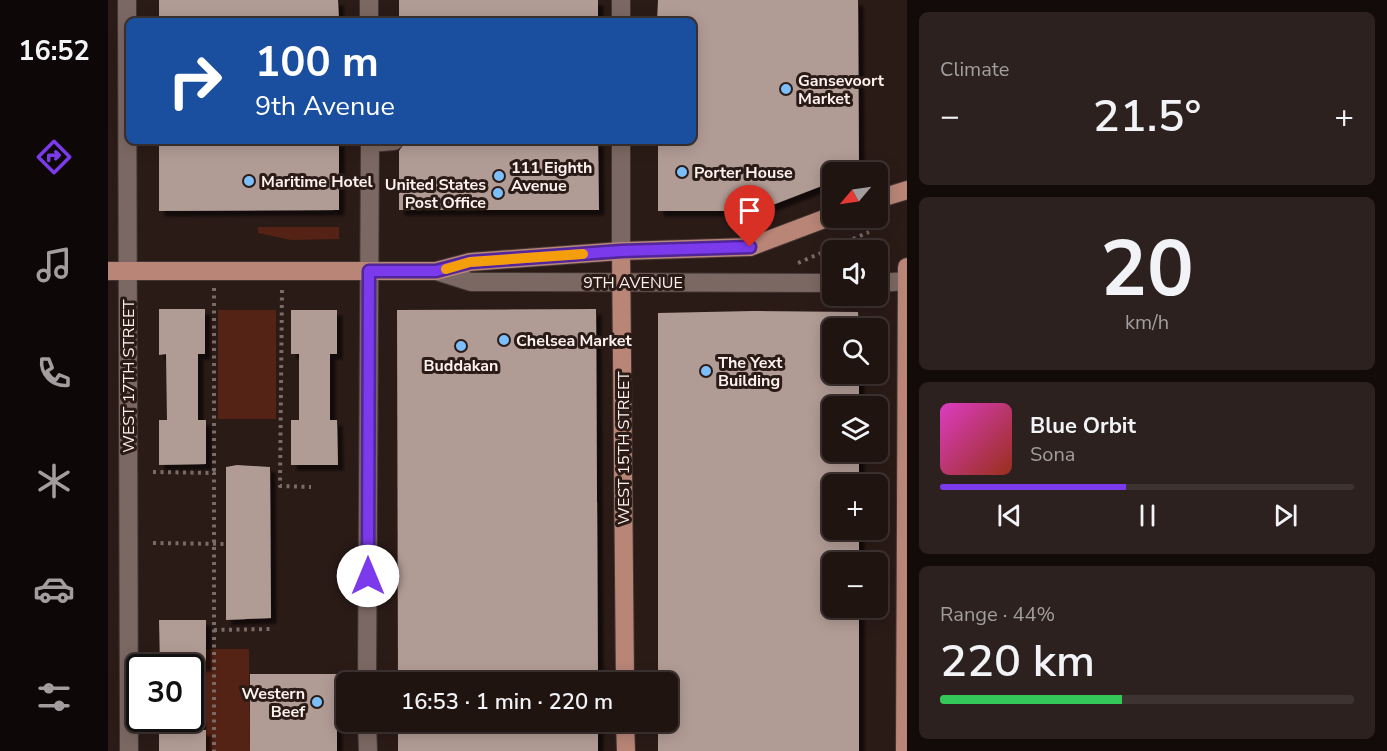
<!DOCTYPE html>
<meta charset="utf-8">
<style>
body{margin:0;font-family:"Nunito Sans",sans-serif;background:#2d211f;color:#f1f3f6;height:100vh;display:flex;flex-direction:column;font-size:22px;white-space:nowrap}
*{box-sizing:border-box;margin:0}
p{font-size:20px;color:#a29e9f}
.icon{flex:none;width:33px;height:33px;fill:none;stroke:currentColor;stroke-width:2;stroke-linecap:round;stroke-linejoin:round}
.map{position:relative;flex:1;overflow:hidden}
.side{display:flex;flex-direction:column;gap:12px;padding:12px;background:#120b09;width:480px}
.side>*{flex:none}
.top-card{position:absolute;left:18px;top:18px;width:570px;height:126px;border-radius:9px;box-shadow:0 3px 15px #0003,0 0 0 2px #3d3331;background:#1a4fa0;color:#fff;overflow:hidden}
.needle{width:39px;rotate:241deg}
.controls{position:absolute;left:714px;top:162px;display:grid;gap:12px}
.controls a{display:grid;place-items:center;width:66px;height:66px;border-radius:9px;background:#201411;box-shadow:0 3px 15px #0003,0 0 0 2px #3d3331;font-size:30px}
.speed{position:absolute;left:18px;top:654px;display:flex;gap:12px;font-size:30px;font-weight:700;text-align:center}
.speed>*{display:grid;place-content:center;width:78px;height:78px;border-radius:50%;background:#201411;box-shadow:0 3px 15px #0003,0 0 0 2px #3d3331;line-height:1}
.speed .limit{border:3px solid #111;border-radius:9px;background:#fff;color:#111}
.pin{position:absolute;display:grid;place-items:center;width:51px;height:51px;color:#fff;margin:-62px -26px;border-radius:50% 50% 50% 0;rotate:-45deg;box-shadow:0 0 6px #0007}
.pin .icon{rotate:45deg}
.me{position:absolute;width:66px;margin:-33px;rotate:0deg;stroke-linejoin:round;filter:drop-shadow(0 0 4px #0008)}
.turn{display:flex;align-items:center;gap:21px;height:126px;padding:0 30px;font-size:27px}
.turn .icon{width:78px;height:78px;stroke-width:2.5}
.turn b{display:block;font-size:42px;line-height:51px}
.big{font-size:45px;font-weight:600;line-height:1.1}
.side .tile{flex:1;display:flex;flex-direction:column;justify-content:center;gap:9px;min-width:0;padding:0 21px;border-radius:9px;background:#2d211f}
.side .dial{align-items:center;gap:0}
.dial b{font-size:78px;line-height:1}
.song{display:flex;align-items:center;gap:18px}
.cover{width:72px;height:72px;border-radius:9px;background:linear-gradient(135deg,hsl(310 70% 55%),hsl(10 70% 35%))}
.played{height:6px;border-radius:3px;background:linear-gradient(90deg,#7c3aed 45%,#3d3331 45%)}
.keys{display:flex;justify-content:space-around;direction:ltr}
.heat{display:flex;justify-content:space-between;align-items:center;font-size:33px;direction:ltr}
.charge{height:9px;border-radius:4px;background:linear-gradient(90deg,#34c759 44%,#3d3331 0)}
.trip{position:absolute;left:228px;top:672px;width:342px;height:60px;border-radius:9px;background:#201411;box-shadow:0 3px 15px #0003,0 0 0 2px #3d3331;font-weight:600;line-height:60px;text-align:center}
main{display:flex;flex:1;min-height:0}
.tab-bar{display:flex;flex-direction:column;width:108px;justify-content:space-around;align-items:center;background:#0d0807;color:#a29e9f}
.tab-bar .icon{width:42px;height:42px}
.tab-bar .active{color:#7c3aed}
.tab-bar b{font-size:27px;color:#f1f3f6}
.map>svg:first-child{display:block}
</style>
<main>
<nav class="tab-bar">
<b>16:52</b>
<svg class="icon active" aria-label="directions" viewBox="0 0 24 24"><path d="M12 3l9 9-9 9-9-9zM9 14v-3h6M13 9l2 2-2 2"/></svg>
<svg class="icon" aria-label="music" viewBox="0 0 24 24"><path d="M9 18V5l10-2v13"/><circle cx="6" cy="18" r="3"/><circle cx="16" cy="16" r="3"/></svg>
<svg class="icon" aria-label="phone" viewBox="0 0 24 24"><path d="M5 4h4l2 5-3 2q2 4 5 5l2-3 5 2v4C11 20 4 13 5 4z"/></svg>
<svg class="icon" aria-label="climate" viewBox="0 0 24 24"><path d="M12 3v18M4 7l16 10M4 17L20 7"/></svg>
<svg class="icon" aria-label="car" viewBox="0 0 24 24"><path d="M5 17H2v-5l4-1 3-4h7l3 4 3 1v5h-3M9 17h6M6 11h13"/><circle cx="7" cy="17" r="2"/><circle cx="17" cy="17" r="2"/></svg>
<svg class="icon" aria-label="filters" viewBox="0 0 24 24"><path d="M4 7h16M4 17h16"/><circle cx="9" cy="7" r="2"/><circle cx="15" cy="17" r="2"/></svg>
</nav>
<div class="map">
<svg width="799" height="751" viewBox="0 0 799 751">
<defs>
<filter id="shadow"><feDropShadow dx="5.5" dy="5.5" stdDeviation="1.5" flood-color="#0009"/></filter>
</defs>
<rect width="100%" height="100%" fill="#2b1b17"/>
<g fill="#542316">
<path d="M150 227H231V239L183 240 150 233Z"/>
<rect x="110" y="310" width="58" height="109"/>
<path d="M98 649H141L142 751H98Z"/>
</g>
<g fill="#b19b95" filter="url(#shadow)">
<path d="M51 0H230L231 21H51Z"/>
<rect x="291" y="0" width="199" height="21"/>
<path d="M550 0H750L751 172H724V182L649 211H550V141H585V21H549Z"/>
<path d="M51 141H231V210L51 211Z"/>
<path d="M297 141H490L491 210H291V151Z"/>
<path d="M51 309H97V354H90V420H98V464L51 465V420H59L58 354 51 355Z"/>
<path d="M488 309 490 682H290L289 310Z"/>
<path d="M183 310H229V354H222V420H229L230 465H183V420H191V354H183Z"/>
<path d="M645 311 750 312 751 328H724V374H751V406H724V452H751V484H724V530H751V562H724V608H751V751H550V722H560V682H550V313Z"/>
<path d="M129 465 162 467 163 618 118 620V467Z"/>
<path d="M51 620H98V666H52Z"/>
<rect x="142" y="674" width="87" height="77"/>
<path d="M58 718H92V730H98V751H51V730H58Z"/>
<rect x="290" y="722" width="200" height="29"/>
</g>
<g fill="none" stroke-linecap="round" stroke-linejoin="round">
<g stroke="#423532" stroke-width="20">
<g id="minor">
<path d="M19 0 21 751"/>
<path d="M261 0V21"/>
<path d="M513 21V0"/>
<path d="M262 143 286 141"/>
<path d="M513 251V141"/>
<path d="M328 271 363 282 724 283"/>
<path d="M770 283 799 281"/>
<path d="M259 682 262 141"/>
<path d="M259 722 260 751"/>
</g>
</g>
<g stroke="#423532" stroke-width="20">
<g id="major">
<path d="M770 199 799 190"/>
<path d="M513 251 517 682"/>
<path d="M0 271H328L362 262 513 251 642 247 724 216"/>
<path d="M517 722 518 751"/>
<path d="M797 751 799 267"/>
</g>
</g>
<g stroke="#7a6b67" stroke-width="4" stroke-dasharray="3 4.5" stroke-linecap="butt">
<path d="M690 263 761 232"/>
<path d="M106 288V473"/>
<path d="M174 290 172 486 203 487"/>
<path d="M45 472 106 473V751"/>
<path d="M45 543 120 544"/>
<path d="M106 630 162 629"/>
</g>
<use href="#minor" stroke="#7c6863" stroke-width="18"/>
<use href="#major" stroke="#b88577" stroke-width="18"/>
</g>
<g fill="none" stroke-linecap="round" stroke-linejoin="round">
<g stroke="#51269a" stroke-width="15">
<path id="route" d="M260 576 261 271H328L362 262 513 251 642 247"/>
</g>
<use href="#route" stroke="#7c3aed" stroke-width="10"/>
<path stroke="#f59e0b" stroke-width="10" d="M338 269 362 262 475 254"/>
</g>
<g fill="#7cbef9" stroke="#2b1b17" stroke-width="2">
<circle cx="678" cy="89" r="6"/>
<circle cx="574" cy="172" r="6"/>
<circle cx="391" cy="176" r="6"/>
<circle cx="141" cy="181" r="6"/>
<circle cx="390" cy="193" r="6"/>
<circle cx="396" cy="340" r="6"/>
<circle cx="353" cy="346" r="6"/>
<circle cx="598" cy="371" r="6"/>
<circle cx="209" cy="702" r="6"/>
</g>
<g text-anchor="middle" stroke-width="6" stroke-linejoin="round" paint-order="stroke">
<g font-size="16" font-weight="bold" fill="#fef2ee" stroke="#2b1b17" text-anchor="start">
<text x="690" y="86">Gansevoort<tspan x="690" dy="18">Market</tspan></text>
<text x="403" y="173">111 Eighth<tspan x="403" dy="18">Avenue</tspan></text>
<text x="586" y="178">Porter House</text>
<text x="153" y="187">Maritime Hotel</text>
<text x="378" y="190" text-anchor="end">United States<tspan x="378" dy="18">Post Office</tspan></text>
<text x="408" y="346">Chelsea Market</text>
<text x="610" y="368">The Yext<tspan x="610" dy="18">Building</tspan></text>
<text x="353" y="371" text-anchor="middle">Buddakan</text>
<text x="197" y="699" text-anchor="end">Western<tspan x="197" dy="18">Beef</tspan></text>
</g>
<g font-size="16" fill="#fef2ee" stroke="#2b1b17">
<text x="525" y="288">9TH AVENUE</text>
<text transform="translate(20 376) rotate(-90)" y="6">WEST 17TH STREET</text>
<text transform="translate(515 448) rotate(-90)" y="6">WEST 15TH STREET</text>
</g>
</g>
</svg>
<div class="controls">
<a><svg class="needle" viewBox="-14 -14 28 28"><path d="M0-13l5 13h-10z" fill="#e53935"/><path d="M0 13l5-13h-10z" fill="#a29e9f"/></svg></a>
<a><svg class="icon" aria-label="sound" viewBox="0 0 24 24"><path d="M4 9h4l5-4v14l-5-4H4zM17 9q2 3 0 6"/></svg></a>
<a><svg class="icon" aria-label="search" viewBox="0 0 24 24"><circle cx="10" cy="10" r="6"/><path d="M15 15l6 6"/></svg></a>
<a><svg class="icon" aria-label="layers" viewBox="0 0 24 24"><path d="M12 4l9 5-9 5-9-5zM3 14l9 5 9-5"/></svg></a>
<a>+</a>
<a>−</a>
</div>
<div class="speed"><div class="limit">30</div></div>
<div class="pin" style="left:642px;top:247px;background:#d93025"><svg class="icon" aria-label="arrive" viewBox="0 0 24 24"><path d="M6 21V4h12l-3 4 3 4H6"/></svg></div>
<svg class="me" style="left:260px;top:576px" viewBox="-20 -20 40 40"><circle r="19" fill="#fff"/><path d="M0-13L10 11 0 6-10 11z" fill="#7c3aed"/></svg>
<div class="trip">16:53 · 1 min · 220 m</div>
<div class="top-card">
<div class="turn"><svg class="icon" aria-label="right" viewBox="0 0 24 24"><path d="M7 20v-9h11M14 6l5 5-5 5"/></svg><div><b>100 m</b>9th Avenue</div></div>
</div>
</div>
<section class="side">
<div class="tile"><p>Climate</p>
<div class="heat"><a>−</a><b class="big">21.5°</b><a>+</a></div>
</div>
<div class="tile dial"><b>20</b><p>km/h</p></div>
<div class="tile">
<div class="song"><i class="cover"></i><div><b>Blue Orbit</b><p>Sona</p></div></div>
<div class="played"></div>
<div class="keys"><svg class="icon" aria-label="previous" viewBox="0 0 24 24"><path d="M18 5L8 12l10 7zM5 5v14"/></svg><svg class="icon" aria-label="pause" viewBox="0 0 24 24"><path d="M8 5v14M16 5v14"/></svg><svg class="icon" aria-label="next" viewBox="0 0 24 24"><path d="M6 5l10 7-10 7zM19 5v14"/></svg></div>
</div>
<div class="tile"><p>Range · 44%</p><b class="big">220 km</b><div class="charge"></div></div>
</section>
</main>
